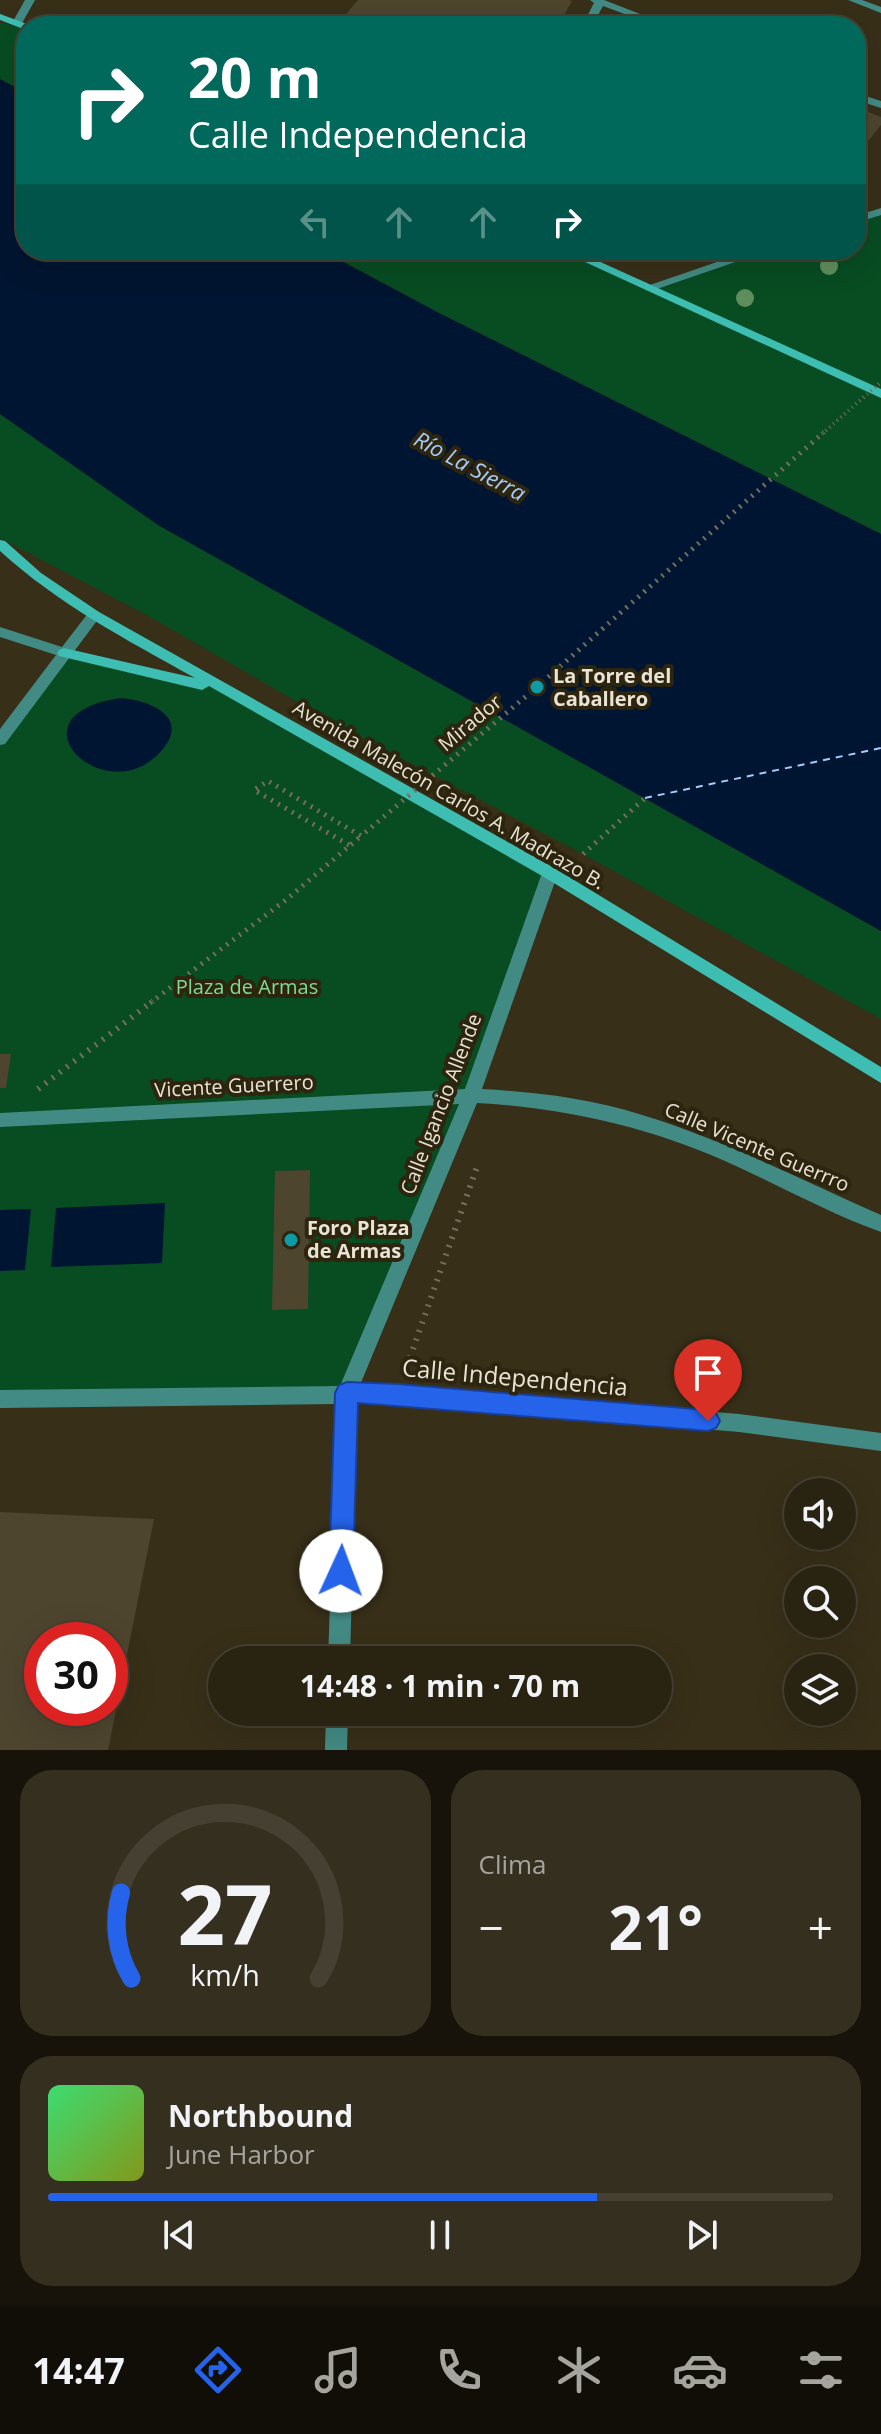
<!DOCTYPE html>
<html lang="es">
<meta charset="utf-8">
<style>
body{margin:0;font-family:"Open Sans",sans-serif;background:#352f20;color:#f1f3f6;height:100vh;display:flex;flex-direction:column;font-size:30px;white-space:nowrap}
*{box-sizing:border-box;margin:0}
p{font-size:26px;color:#a5a49f}
.icon{flex:none;width:44px;height:44px;fill:none;stroke:currentColor;stroke-width:2;stroke-linecap:round;stroke-linejoin:round}
.map{position:relative;height:1750px;overflow:hidden}
.details{display:flex;flex-direction:column;gap:20px;padding:20px;background:#17130a;flex:1}
.details>*{flex:none}
.banner{position:absolute;left:16px;top:16px;width:850px;height:244px;border-radius:32px;box-shadow:0 8px 32px #0002,0 0 0 2px #454032;background:#00695c;color:#fff;overflow:hidden}
.tools{position:absolute;left:784px;top:1478px;display:grid;gap:16px}
.tools a{display:grid;place-items:center;width:72px;height:72px;border-radius:50%;background:#292312;box-shadow:0 8px 32px #0002,0 0 0 2px #454032;font-size:40px}
.speed{position:absolute;left:24px;top:1622px;display:flex;gap:16px;font-size:40px;font-weight:700;text-align:center}
.speed>*{display:grid;place-content:center;width:104px;height:104px;border-radius:50%;background:#292312;box-shadow:0 8px 32px #0002,0 0 0 2px #454032;line-height:1}
.speed .limit{border:12px solid #d22;background:#fff;color:#111}
.pin{position:absolute;display:grid;place-items:center;width:68px;height:68px;color:#fff;margin:-82px -34px;border-radius:50% 50% 50% 0;rotate:-45deg;box-shadow:0 0 8px #0007}
.pin .icon{rotate:45deg}
.me{position:absolute;width:88px;margin:-44px;rotate:2deg;stroke-linejoin:round;filter:drop-shadow(0 0 6px #0008)}
.turn{display:flex;align-items:center;gap:28px;height:168px;padding:0 40px;font-size:36px}
.turn .icon{width:104px;height:104px;stroke-width:2.5}
.turn b{display:block;font-size:56px;line-height:68px}
.lanes{display:flex;align-items:center;height:76px;padding:0 40px;background:#0003;justify-content:center;gap:40px;direction:ltr}
.lanes .off{opacity:.35}
.big{font-size:60px;font-weight:700;line-height:1.1}
.details .widget{flex:1;display:flex;flex-direction:column;justify-content:center;gap:12px;min-width:0;padding:0 28px;border-radius:32px;background:#352f20}
.details .dial{align-items:center;gap:0}
.dial svg{height:208px;overflow:visible;fill:none;stroke:#454032;stroke-width:7;stroke-linecap:round;text-anchor:middle}
.dial text{fill:#f1f3f6;stroke:none}
.song{display:flex;align-items:center;gap:24px}
.cover{width:96px;height:96px;border-radius:12px;background:linear-gradient(135deg,hsl(140 70% 55%),hsl(70 70% 35%))}
.played{height:8px;border-radius:4px;background:linear-gradient(90deg,#2563eb 70%,#454032 70%)}
.keys{display:flex;justify-content:space-around;direction:ltr}
.heat{display:flex;justify-content:space-between;align-items:center;font-size:44px;direction:ltr}
.details .tiles{flex:1;display:grid;gap:20px;grid-template-columns:1fr 1fr}
.widget:last-child{grid-column:span 2}
.trip{position:absolute;left:208px;top:1646px;width:464px;height:80px;border-radius:40px;background:#292312;box-shadow:0 8px 32px #0002,0 0 0 2px #454032;font-weight:700;line-height:80px;text-align:center}
.dock{display:flex;height:128px;justify-content:space-around;align-items:center;background:#100e07;color:#a5a49f}
.dock .icon{width:56px;height:56px}
.dock .on{color:#2563eb}
.dock b{font-size:36px;color:#f1f3f6}
.map>svg:first-child{display:block}
</style>
<div class="map">
<svg width="881" height="1750" viewBox="0 0 881 1750">
<rect width="100%" height="100%" fill="#372f18"/>
<g fill="#084c22">
<path d="M0 23 26 27V93L0 79Z"/>
<path d="M881 211V534L439 313 321 250H565L650 287 763 250H856V219Z"/>
<path d="M0 414 158 525 881 931V1019L583 854 332 722 152 618 0 538Z"/>
<path d="M64 653 221 689 550 873 347 1393 0 1399V739Z"/>
</g>
<g fill="#001531">
<path d="M0 79 26 93V250H321L439 313 881 534V931L158 525 0 414Z"/>
<path d="M121 698C148 700 190 716 163 749 108 816 2 715 121 698Z"/>
<path d="M165 1203 162 1263 51 1267 56 1208Z"/>
<path d="M31 1209 25 1270 0 1271V1210Z"/>
</g>
<g fill="none" stroke-linecap="round" stroke-linejoin="round">
<path stroke="#a5ccfc" stroke-width="2" stroke-dasharray="7 6" stroke-linecap="butt" d="M645 798 881 748"/>
</g>
<g fill="#4d452e" fill-rule="evenodd">
<path d="M358 0H570L572 1 558 26H336Z"/>
<path d="M856 107 881 117V125L856 156Z"/>
<path d="M0 1054H11L6 1088H0Z"/>
<path d="M310 1170 308 1309 272 1310 275 1171Z"/>
<path d="M0 1512 154 1519 108 1750H0ZM42 1640H110V1708H42Z"/>
</g>
<g fill="none" stroke-linecap="round" stroke-linejoin="round">
<g stroke="#756e5b" stroke-width="5" stroke-dasharray="2 6" stroke-linecap="butt">
<path d="M583 854 645 798"/>
<path d="M150 1003 287 899 361 836"/>
</g>
<g stroke="#756e5b" stroke-width="6" stroke-dasharray="2 7" stroke-linecap="butt">
<path d="M38 1089 153 1001"/>
<path d="M407 1366 478 1164"/>
</g>
<g fill="#428b84" fill-rule="evenodd">
<path d="M25 0H35L21 25H13L12 23Z"/>
<path d="M590 0H604L671 26H657L603 6 592 26H582L594 3Z"/>
<path d="M848 0H862L881 7V13Z"/>
<path d="M856 93 881 101V108L856 100Z"/>
<path d="M881 208V215L856 223V216Z"/>
<path d="M752 250H770L654 290H646L644 287Z"/>
<path d="M94 610 99 612 101 615 99 618 5 744 0 745V729L56 655 0 637V627L62 647 89 612Z"/>
<path d="M550 867 558 873 482 1089C535 1092 588 1098 639 1114 723 1139 801 1180 881 1215V1232C828 1213 777 1184 725 1161 645 1126 564 1108 477 1103L360 1385H398L739 1414 881 1433V1451L739 1432 398 1403 357 1404 350 1660H328L337 1404 0 1408V1390L340 1386 459 1104 0 1127V1113L465 1089 542 873Z"/>
<path d="M326 1712H348L347 1750H325Z"/>
</g>
<g fill="#3ebeb3" fill-rule="evenodd">
<path d="M0 14 30 25V26H26V30L0 20Z"/>
<path d="M559 250H574L881 389V398Z"/>
<path d="M0 540 5 541 41 573 99 612 556 869 881 1067V1083L544 877 209 686 202 690 59 656 57 653 59 650 64 648 195 678C127 640 58 604 0 551Z"/>
</g>
<path stroke="#756e5b" stroke-width="4" stroke-dasharray="1 4" stroke-linecap="butt" d="M822 434 881 382"/>
<path stroke="#756e5b" stroke-width="5" stroke-dasharray="2 6" stroke-linecap="butt" d="M349 845 254 790 268 781 361 836 537 687 824 432"/>
</g>
<g fill="#5f8e5d">
<circle cx="829" cy="266" r="9"/>
<circle cx="745" cy="298" r="9"/>
</g>
<path fill="#2563eb" stroke="#184099" stroke-width="2" d="M347 1382 398 1384 708 1410 716 1413 720 1421 716 1428 708 1431 358 1403 353 1571 350 1579 341 1582 333 1579 329 1571 335 1393 339 1385Z"/>
<g fill="#0f9aa8" stroke="#2d250e" stroke-width="3">
<circle cx="537" cy="687" r="8"/>
<circle cx="291" cy="1240" r="8"/>
</g>
<g text-anchor="middle" stroke-width="8" stroke-linejoin="round" paint-order="stroke">
<g font-size="20" font-weight="bold" fill="#e8e3d5" stroke="#2d250e" text-anchor="start">
<text x="553" y="683">La Torre del<tspan x="553" dy="23">Caballero</tspan></text>
<text x="307" y="1235">Foro Plaza<tspan x="307" dy="23">de Armas</tspan></text>
</g>
<g font-size="20" fill="#e8e3d5" stroke="#2d250e">
<text transform="translate(470 723) rotate(-40)" y="7">Mirador</text>
<text transform="translate(449 795) rotate(30)" y="7">Avenida Malecón Carlos A. Madrazo B.</text>
<text transform="translate(234 1086) rotate(-3)" y="7">Vicente Guerrero</text>
<text transform="translate(441 1104) rotate(-69)" y="7">Calle Igancio Allende</text>
<text transform="translate(757 1147) rotate(23)" y="7">Calle Vicente Guerrro</text>
</g>
<g font-size="20" fill="#7fdc96" stroke="#2d250e">
<text x="247" y="994">Plaza de Armas</text>
</g>
<g font-size="22" font-style="italic" fill="#a5ccfc" stroke="#2d250e">
<text transform="translate(470 466) rotate(28)" y="8">Río La Sierra</text>
</g>
<g font-size="24" fill="#e8e3d5" stroke="#2d250e">
<text transform="translate(515 1378) rotate(5)" y="8">Calle Independencia</text>
</g>
</g>
</svg>
<div class="tools">
<a><svg class="icon" aria-label="sound" viewBox="0 0 24 24"><path d="M4 9h4l5-4v14l-5-4H4zM17 9q2 3 0 6"/></svg></a>
<a><svg class="icon" aria-label="search" viewBox="0 0 24 24"><circle cx="10" cy="10" r="6"/><path d="M15 15l6 6"/></svg></a>
<a><svg class="icon" aria-label="layers" viewBox="0 0 24 24"><path d="M12 4l9 5-9 5-9-5zM3 14l9 5 9-5"/></svg></a>
</div>
<div class="speed"><div class="limit">30</div></div>
<div class="pin" style="left:708px;top:1421px;background:#d93025"><svg class="icon" aria-label="arrive" viewBox="0 0 24 24"><path d="M6 21V4h12l-3 4 3 4H6"/></svg></div>
<svg class="me" style="left:341px;top:1571px" viewBox="-20 -20 40 40"><circle r="19" fill="#fff"/><path d="M0-13L10 11 0 6-10 11z" fill="#2563eb"/></svg>
<div class="trip">14:48 · 1 min · 70 m</div>
<div class="banner">
<div class="turn"><svg class="icon" aria-label="right" viewBox="0 0 24 24"><path d="M7 20v-9h11M14 6l5 5-5 5"/></svg><div><b>20 m</b>Calle Independencia</div></div>
<div class="lanes"><svg class="icon off" aria-label="left" viewBox="0 0 24 24"><path d="M17 20v-9H6M10 6l-5 5 5 5"/></svg><svg class="icon off" aria-label="ahead" viewBox="0 0 24 24"><path d="M12 20V5M6 11l6-6 6 6"/></svg><svg class="icon off" aria-label="ahead" viewBox="0 0 24 24"><path d="M12 20V5M6 11l6-6 6 6"/></svg><svg class="icon" aria-label="right" viewBox="0 0 24 24"><path d="M7 20v-9h11M14 6l5 5-5 5"/></svg></div>
</div>
</div>
<section class="details">
<div class="tiles">
<div class="widget dial"><svg viewBox="0 0 100 80">
<path d="M14 69A42 42 0 1 1 86 69"/>
<path d="M14 69A42 42 0 0 1 10 36" stroke="#2563eb"/>
<text x="50" y="56" font-size="32" font-weight="700">27</text>
<text x="50" y="72" font-size="11">km/h</text>
</svg></div>
<div class="widget"><p>Clima</p>
<div class="heat"><a>−</a><b class="big">21°</b><a>+</a></div>
</div>
<div class="widget">
<div class="song"><i class="cover"></i><div><b>Northbound</b><p>June Harbor</p></div></div>
<div class="played"></div>
<div class="keys"><svg class="icon" aria-label="previous" viewBox="0 0 24 24"><path d="M18 5L8 12l10 7zM5 5v14"/></svg><svg class="icon" aria-label="pause" viewBox="0 0 24 24"><path d="M8 5v14M16 5v14"/></svg><svg class="icon" aria-label="next" viewBox="0 0 24 24"><path d="M6 5l10 7-10 7zM19 5v14"/></svg></div>
</div>
</div>
</section>
<nav class="dock">
<b>14:47</b>
<svg class="icon on" aria-label="directions" viewBox="0 0 24 24"><path d="M12 3l9 9-9 9-9-9zM9 14v-3h6M13 9l2 2-2 2"/></svg>
<svg class="icon" aria-label="music" viewBox="0 0 24 24"><path d="M9 18V5l10-2v13"/><circle cx="6" cy="18" r="3"/><circle cx="16" cy="16" r="3"/></svg>
<svg class="icon" aria-label="phone" viewBox="0 0 24 24"><path d="M5 4h4l2 5-3 2q2 4 5 5l2-3 5 2v4C11 20 4 13 5 4z"/></svg>
<svg class="icon" aria-label="climate" viewBox="0 0 24 24"><path d="M12 3v18M4 7l16 10M4 17L20 7"/></svg>
<svg class="icon" aria-label="car" viewBox="0 0 24 24"><path d="M5 17H2v-5l4-1 3-4h7l3 4 3 1v5h-3M9 17h6M6 11h13"/><circle cx="7" cy="17" r="2"/><circle cx="17" cy="17" r="2"/></svg>
<svg class="icon" aria-label="filters" viewBox="0 0 24 24"><path d="M4 7h16M4 17h16"/><circle cx="9" cy="7" r="2"/><circle cx="15" cy="17" r="2"/></svg>
</nav>
